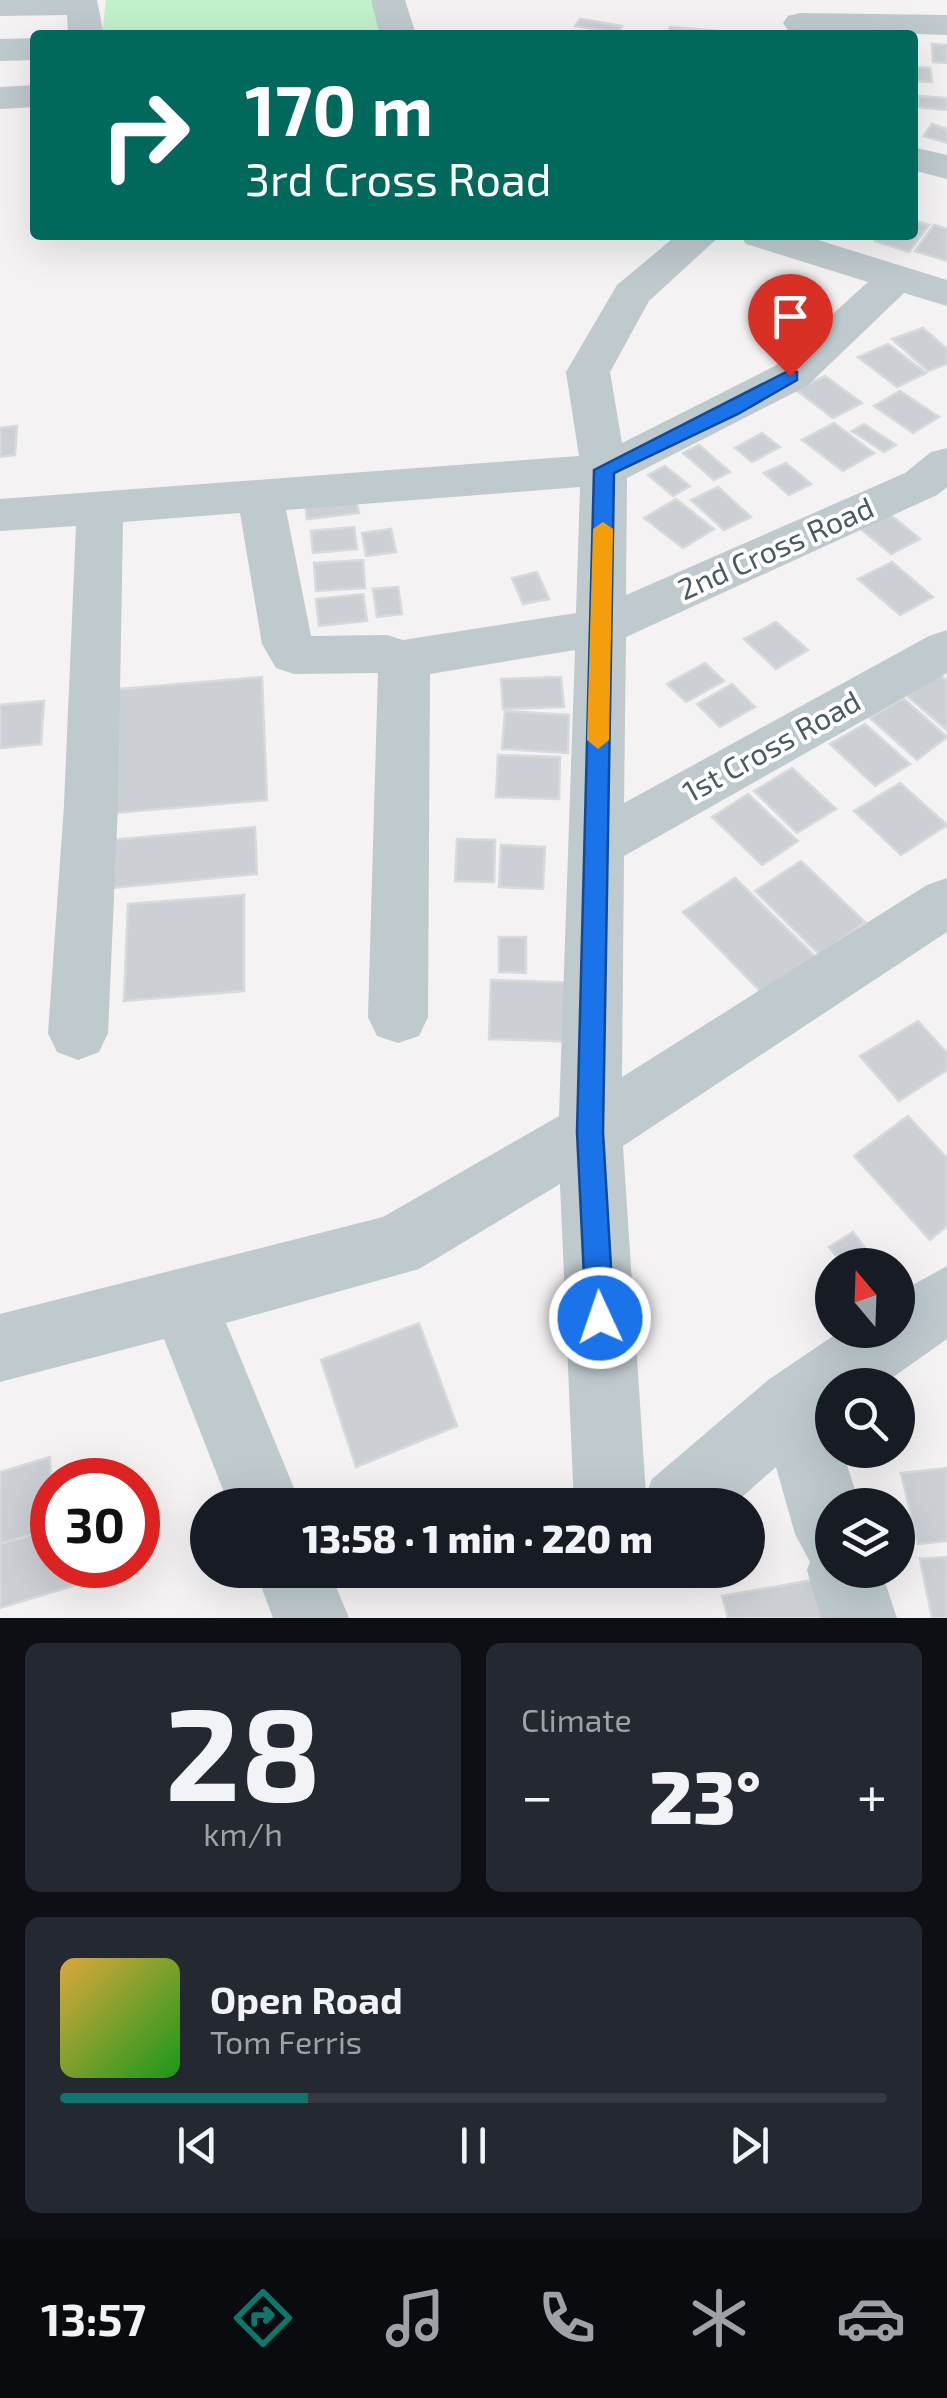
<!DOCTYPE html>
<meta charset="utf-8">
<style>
body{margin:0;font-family:"Exo 2",sans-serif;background:#242831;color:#f1f3f6;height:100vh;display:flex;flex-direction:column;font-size:38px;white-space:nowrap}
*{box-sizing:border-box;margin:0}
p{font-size:32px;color:#9ea1a6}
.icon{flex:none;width:55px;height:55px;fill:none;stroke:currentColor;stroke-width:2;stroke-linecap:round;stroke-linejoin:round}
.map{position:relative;height:1618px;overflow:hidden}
.drawer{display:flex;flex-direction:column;gap:25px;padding:25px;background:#0d0f14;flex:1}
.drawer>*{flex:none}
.guide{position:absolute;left:30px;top:30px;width:888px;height:210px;border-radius:10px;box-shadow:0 10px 40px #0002;background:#00695c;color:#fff;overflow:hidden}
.needle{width:65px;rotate:341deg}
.buttons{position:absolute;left:815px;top:1248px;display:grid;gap:20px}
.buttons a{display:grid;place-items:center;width:100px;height:100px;border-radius:50%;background:#171b24;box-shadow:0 10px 40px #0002;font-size:50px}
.speed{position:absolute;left:30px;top:1458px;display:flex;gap:20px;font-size:50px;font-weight:700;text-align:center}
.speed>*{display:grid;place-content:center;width:130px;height:130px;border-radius:50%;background:#171b24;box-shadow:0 10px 40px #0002;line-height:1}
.speed .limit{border:15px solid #d22;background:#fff;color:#111}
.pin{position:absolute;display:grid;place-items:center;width:85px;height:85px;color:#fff;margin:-102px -42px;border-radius:50% 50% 50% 0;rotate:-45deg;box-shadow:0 0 10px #0007}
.pin .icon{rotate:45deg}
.me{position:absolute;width:110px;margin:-55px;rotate:357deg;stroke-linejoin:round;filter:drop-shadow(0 0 8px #0008)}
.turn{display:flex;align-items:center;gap:35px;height:210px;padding:0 50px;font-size:45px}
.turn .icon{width:130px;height:130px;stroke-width:2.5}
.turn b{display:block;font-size:70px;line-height:85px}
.big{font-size:75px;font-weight:800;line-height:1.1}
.drawer .card{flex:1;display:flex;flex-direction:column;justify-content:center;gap:15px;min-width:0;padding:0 35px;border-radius:15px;background:#242831}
.drawer .dial{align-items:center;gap:0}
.dial b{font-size:130px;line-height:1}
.song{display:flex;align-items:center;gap:30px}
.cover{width:120px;height:120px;border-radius:15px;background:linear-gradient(135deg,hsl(40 70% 55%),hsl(120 70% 35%))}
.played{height:10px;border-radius:5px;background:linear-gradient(90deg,#0f766e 30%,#363941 30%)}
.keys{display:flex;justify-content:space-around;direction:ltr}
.heat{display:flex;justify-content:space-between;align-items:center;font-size:55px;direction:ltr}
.drawer .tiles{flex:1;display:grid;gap:25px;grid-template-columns:1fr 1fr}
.card:last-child{grid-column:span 2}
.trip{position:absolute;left:190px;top:1488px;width:575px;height:100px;border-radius:50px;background:#171b24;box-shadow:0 10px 40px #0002;font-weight:800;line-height:100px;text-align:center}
.menu{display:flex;height:160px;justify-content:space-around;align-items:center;background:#090b0e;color:#9ea1a6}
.menu .icon{width:70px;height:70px}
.menu .current{color:#0f766e}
.menu b{font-size:45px;color:#f1f3f6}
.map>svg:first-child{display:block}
</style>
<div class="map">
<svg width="947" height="1618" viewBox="0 0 947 1618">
<rect width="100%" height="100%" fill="#f4f2f3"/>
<path fill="#c2f0cb" d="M106 0H379L382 35H102Z"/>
<g fill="#ccd0d4" stroke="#d6dadd" stroke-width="2.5">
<path d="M580 19 622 26 618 33 575 26Z"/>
<path d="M670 27 717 31V35H668Z"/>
<path d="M932 44 947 45V63L933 62Z"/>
<path d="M912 67 930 68 932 82 912 81Z"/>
<path d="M918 96 947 98V110L918 107Z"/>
<path d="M932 124 947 129V143L924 136Z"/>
<path d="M912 220 929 225 909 252 875 241 880 235H912Z"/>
<path d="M934 225 947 229V261L915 251Z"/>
<path d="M923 328 947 349V364L928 371 892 339Z"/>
<path d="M888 344 926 373 897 387 858 357Z"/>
<path d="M825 376 862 403 833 418 796 390Z"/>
<path d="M900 391 939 417 913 433 874 406Z"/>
<path d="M834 423 874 453 843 471 802 440Z"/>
<path d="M864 424 896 445 884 452 852 431Z"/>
<path d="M17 426 15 455 0 457V428Z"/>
<path d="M762 433 780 447 752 462 735 448Z"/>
<path d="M699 445 730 472 714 480 683 453Z"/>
<path d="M786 463 811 484 789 495 764 473Z"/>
<path d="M665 466 690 486 673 496 648 475Z"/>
<path d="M718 487 751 517 724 530 691 500Z"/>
<path d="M355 495 359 513 307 519 305 501Z"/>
<path d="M676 499 714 529 683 548 644 518Z"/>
<path d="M880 506 920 539 891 554 851 521Z"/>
<path d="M354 527 357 549 313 553 311 531Z"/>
<path d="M391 529 396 552 366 556 362 533Z"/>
<path d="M363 560 365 588 316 591 314 563Z"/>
<path d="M892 562 933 597 900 615 858 579Z"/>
<path d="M537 572 549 599 523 604 512 578Z"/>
<path d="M398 587 402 614 377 617 373 589Z"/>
<path d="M363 594 367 621 319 626 316 599Z"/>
<path d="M776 622 808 650 776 669 744 639Z"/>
<path d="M705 663 724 681 686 702 667 684Z"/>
<path d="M940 674 947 681V730L906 695Z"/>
<path d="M262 677 267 800 103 814 109 690Z"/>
<path d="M561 677 564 707 503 709 501 679Z"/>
<path d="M732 684 755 707 720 727 697 704Z"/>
<path d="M903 698 947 737 917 760 870 718Z"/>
<path d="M44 701 41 744 0 748V705Z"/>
<path d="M505 711 569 715 568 753 502 749Z"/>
<path d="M865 724 910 764 875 786 830 744Z"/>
<path d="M498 755 560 757 559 799 496 797Z"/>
<path d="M792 768 836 809 797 833 754 791Z"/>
<path d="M900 783 947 825 901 855 854 811Z"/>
<path d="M748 794 798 841 762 865 712 817Z"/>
<path d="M255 827 257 874 110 888 112 840Z"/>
<path d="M457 839 495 840 494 882 455 881Z"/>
<path d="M501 845 545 847 543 889 499 887Z"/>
<path d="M801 861 865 922 820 955 755 891Z"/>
<path d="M735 878 822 963 769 1000 683 912Z"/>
<path d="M244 895V991L124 1001 128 904Z"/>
<path d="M499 937H526V973L499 972Z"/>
<path d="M491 980 585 983V1042L489 1039Z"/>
<path d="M918 1021 947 1053V1070L899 1101 860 1056Z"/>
<path d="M908 1116 947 1158V1226L930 1240 854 1156Z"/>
<path d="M853 1232 878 1265H843L829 1247Z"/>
<path d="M419 1323 457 1426 356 1467 321 1360Z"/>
<path d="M50 1457 52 1529 0 1544V1472Z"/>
<path d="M947 1468V1541L918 1544 901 1473Z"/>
<path d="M52 1529V1565H76L79 1584 0 1608V1544Z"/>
<path d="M947 1557V1618H932L920 1559Z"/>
<path d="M829 1577 840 1618H728L722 1596Z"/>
</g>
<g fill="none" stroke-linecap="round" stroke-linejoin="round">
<g fill="#becace" fill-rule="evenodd">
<path d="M0 0H97L104 35H68L67 15 0 16Z"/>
<path d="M371 0H405L416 35H380Z"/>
<path d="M800 13 947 15V35L788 30 783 23 788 16Z"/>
<path d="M35 38V60L0 61V39Z"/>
<path d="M35 85V107L0 109V87Z"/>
<path d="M912 147 947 155V179L912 170Z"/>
<path d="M677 235H721L649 301 610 372 622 443 775 366 868 282 746 244 740 235H802L947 280V306L904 293 807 386 627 478 626 595 905 473 931 452 947 448V487L937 495 626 637 624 803 929 636 947 630V673L624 856 622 1077 927 885 947 878V932L623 1146 646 1495 652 1479 768 1380 842 1330H898V1293L947 1266V1339L882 1385H832V1450H842L860 1505H832V1570H881L897 1618H821L807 1570 810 1562 795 1534 776 1467 733 1505H574L560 1184 419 1269 226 1323 301 1505H229L164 1339 0 1382V1314L383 1217 559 1116 575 650 430 674 428 1017 419 1036 398 1043 377 1036 368 1017 378 673 294 674 276 668 262 644 240 513 123 522 118 805 108 1033 99 1052 78 1060 57 1052 48 1033 64 805 76 526 0 531V499L579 456 566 372 617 285ZM580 487 576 613 403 640 387 635 311 636 286 510Z"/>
<path d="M255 1570H329L349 1618H273Z"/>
</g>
</g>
<path fill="#1a73e8" stroke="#114b97" stroke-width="2.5" d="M790 370 797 372V380L738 414 614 473 603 1132 614 1318 610 1328 600 1332 590 1328 586 1318 577 1132 594 470Z"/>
<path fill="#f59e0b" d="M603 522 613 529 609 740 598 749 587 740 593 529Z"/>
<g text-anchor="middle" stroke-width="8" stroke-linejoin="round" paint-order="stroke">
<g font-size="30" fill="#4a5a60" stroke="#fff">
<text transform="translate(776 549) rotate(-24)" y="10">2nd Cross Road</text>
<text transform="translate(772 747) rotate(-29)" y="10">1st Cross Road</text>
</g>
</g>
</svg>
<div class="buttons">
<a><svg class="needle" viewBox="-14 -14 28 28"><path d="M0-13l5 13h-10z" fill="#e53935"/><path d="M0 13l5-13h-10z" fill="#9ea1a6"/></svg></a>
<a><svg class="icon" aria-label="search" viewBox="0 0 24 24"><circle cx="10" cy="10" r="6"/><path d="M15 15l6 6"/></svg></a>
<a><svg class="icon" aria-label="layers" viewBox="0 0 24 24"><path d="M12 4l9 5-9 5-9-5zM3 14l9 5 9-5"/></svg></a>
</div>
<div class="speed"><div class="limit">30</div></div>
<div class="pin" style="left:790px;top:376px;background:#d93025"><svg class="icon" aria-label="arrive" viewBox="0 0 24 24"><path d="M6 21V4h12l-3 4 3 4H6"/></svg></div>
<svg class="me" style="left:600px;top:1318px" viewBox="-20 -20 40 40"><circle r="17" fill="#1a73e8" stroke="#fff" stroke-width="3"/><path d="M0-11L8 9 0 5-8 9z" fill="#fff"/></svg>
<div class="trip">13:58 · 1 min · 220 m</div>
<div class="guide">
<div class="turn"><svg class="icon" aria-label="right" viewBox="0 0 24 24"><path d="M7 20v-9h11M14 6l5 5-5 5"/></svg><div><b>170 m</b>3rd Cross Road</div></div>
</div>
</div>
<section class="drawer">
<div class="tiles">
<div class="card dial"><b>28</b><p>km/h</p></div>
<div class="card"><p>Climate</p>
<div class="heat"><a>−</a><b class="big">23°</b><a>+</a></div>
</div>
<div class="card">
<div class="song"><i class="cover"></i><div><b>Open Road</b><p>Tom Ferris</p></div></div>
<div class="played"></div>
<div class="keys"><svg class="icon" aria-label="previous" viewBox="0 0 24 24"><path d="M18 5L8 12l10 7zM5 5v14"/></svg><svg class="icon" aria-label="pause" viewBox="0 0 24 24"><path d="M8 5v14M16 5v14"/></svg><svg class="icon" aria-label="next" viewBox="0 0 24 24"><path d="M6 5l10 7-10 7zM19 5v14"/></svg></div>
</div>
</div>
</section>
<nav class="menu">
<b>13:57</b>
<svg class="icon current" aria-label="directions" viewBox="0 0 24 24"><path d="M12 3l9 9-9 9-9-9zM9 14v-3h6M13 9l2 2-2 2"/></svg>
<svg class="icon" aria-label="music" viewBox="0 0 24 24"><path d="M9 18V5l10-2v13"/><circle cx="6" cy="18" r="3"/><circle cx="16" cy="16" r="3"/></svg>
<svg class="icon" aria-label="phone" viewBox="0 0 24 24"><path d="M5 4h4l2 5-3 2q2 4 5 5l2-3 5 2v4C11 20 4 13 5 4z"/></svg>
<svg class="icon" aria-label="climate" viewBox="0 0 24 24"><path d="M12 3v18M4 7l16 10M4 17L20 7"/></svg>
<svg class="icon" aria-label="car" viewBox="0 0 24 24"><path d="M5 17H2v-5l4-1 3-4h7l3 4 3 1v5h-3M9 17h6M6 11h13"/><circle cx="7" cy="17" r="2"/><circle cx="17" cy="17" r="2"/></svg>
</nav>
